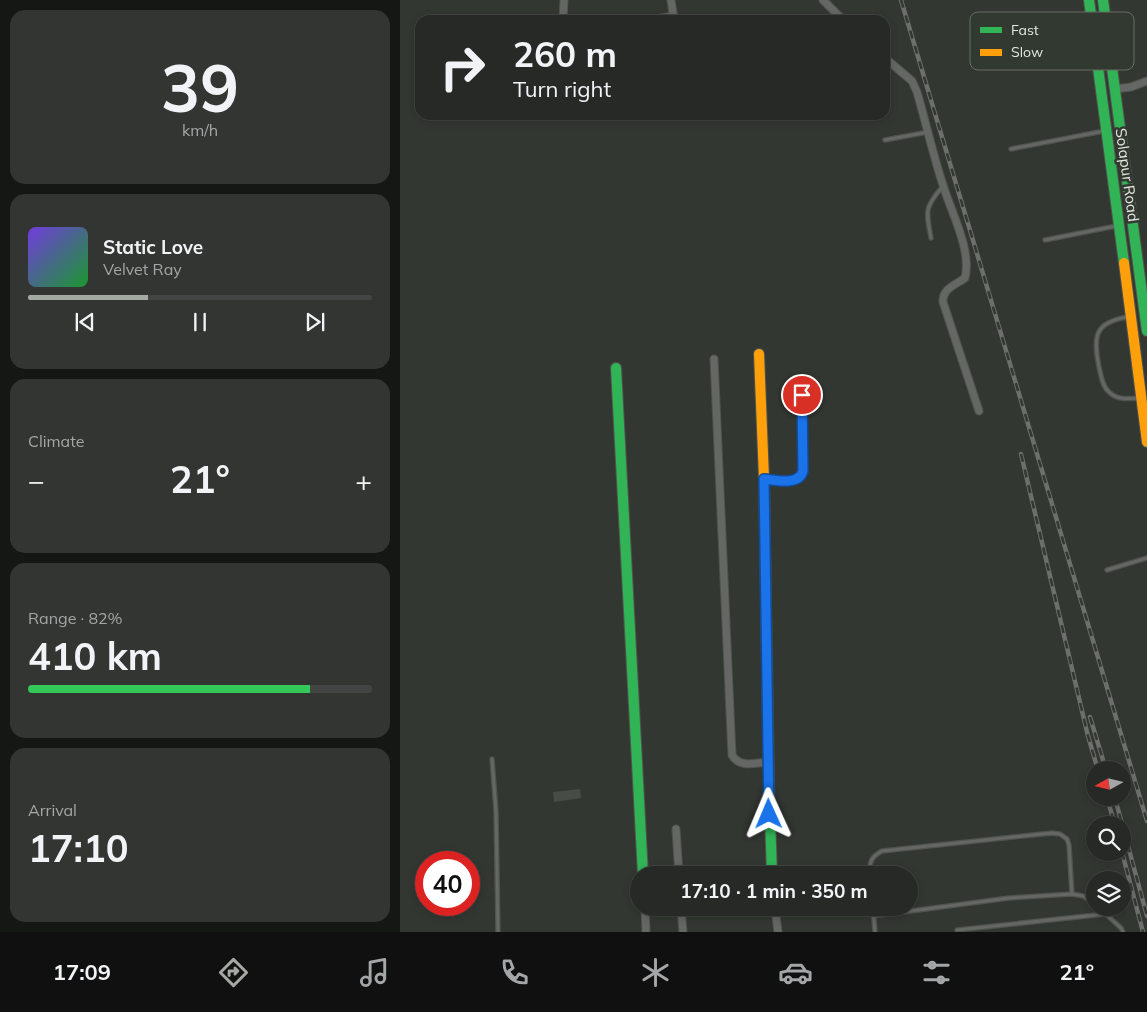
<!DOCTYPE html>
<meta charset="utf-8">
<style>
body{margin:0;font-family:Mulish,sans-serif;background:#323532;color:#f1f3f6;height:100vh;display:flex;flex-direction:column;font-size:19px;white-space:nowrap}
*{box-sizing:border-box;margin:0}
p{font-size:16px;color:#a4a6a7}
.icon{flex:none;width:28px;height:28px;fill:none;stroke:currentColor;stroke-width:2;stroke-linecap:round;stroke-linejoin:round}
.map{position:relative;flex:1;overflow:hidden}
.details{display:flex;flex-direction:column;gap:10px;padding:10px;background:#151715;width:400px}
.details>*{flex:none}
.banner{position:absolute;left:15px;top:15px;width:475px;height:105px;border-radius:15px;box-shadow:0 2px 8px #0003,0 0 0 1px #424543;background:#262926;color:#f1f3f6;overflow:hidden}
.needle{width:32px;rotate:262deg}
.tools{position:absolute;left:686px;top:761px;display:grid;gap:10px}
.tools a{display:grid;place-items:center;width:45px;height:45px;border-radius:50%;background:#262926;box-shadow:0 2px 8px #0003,0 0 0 1px #424543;font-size:25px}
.speed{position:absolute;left:15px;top:851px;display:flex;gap:10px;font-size:25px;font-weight:700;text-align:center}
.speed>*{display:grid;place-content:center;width:65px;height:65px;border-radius:50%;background:#262926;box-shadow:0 2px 8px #0003,0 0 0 1px #424543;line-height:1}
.speed .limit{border:8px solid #d22;background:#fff;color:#111}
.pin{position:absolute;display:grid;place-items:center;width:42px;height:42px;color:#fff;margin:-21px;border:2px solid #fff;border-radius:50%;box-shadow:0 1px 5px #0007}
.me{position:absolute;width:55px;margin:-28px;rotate:359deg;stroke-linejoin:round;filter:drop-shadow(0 0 4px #0008)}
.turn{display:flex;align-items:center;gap:18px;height:105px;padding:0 15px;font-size:22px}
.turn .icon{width:65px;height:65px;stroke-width:2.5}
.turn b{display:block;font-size:35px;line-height:42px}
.big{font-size:38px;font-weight:700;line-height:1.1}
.details .card{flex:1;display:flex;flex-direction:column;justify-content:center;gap:8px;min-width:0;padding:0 18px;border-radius:15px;background:#323532}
.details .dial{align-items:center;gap:0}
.dial b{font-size:65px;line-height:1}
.song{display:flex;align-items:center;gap:15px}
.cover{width:60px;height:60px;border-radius:8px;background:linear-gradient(135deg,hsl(260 70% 55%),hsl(130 70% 35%))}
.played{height:5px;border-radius:2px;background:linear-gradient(90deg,#a5a9a4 35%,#424543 35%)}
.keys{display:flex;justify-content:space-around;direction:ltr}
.heat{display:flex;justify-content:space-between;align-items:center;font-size:28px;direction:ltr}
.charge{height:8px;border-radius:4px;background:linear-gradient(90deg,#34c759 82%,#424543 0)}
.trip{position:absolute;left:230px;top:866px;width:288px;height:50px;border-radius:25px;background:#262926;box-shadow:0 2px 8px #0003,0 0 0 1px #424543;font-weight:700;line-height:50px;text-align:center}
.dock{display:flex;height:80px;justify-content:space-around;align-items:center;background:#0f100f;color:#a4a6a7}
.dock .icon{width:35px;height:35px}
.dock .on{color:#a5a9a4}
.dock b{font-size:22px;color:#f1f3f6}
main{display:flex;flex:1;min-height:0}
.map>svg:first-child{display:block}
</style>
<main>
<section class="details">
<div class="card dial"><b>39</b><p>km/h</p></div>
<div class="card">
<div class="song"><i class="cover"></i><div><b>Static Love</b><p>Velvet Ray</p></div></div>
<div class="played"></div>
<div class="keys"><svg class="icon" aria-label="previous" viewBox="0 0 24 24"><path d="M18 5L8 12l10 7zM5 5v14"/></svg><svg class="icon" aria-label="pause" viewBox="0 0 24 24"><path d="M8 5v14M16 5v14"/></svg><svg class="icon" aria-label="next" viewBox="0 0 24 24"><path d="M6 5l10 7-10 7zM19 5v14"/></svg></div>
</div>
<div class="card"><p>Climate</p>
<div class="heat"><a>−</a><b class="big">21°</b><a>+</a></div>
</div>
<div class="card"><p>Range · 82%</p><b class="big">410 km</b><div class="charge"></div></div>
<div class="card"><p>Arrival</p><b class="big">17:10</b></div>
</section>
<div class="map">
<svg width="747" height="932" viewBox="0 0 747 932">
<rect width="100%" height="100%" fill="#333732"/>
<path fill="#484c47" d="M180 789 181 798 154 802 153 792Z"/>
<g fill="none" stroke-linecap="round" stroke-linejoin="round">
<g stroke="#50534e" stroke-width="5.5">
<g id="lane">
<path d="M485 140 528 132"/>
<path d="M611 149 704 131"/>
<path d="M531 238C526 211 524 208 543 186"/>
<path d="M645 240 716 226"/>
<path d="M728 317C694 322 693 337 699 367 701 375 702 386 709 392 717 400 728 399 738 398"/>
<path d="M707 570 747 558"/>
<path d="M92 759 96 811 98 932"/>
<path d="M470 875C469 862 471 857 482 851L652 833 660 834 667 839 669 845 672 894"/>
<path d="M473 908 475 932"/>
<path d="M699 908 721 928 723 932"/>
<path d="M473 916 609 898 672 894 683 896 695 904"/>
<path d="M557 930 705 914"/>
</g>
</g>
<g stroke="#50534e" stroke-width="9">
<g id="street">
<path d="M271 0 274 20"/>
<path d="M423 0 443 20"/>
<path d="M163 20 164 0"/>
<path d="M249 20 274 16"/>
<path d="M485 58 512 81 517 92C526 123 533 155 543 185 551 212 572 250 565 278 555 285 542 289 543 302L579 411"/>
<path d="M715 89 731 87 747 81"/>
<path d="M314 359 332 755C339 768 355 763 368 762"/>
<path d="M364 479C376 480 399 486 403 471L402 395"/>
<path d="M276 829 279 875"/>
<path d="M245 908 246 932"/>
<path d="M281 908 283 932"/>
<path d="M375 908 378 932"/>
</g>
</g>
<g stroke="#50534e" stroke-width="12">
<g id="fast">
<path d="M689 0 724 263"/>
<path d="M703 0 747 331"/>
<path d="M216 368 243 875"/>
<path d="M369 786 372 875"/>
</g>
</g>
<g stroke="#50534e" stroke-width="12">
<g id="slow">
<path d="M724 263 747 442"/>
<path d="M359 354 364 479 369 786"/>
</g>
</g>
<use href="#lane" stroke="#646763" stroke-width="3"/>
<use href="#street" stroke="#646763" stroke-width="7"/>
<use href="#fast" stroke="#30b455" stroke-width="10"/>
<use href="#slow" stroke="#ff9f0a" stroke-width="10"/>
<g stroke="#6c6f6b" stroke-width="4.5">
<g id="rail">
<path d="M501 0 747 821"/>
<path d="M621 454 688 736 698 770"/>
<path d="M690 717 706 770"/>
<path d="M707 798 715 825"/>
<path d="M715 798 747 916"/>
<path d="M722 852 743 932"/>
</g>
</g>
<use href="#rail" stroke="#323930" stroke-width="2.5" stroke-dasharray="8" stroke-linecap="butt"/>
</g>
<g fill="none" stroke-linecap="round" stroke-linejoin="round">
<g stroke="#114b97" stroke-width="12">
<path id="route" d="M369 814 364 479C375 480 399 486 403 471L402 395"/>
</g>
<use href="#route" stroke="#1a73e8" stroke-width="9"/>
</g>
<g text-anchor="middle" stroke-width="5" stroke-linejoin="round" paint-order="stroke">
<g font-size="15" fill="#e3e7e1" stroke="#323930">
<text transform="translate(727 175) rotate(82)" y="5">Solapur Road</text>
</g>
</g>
<rect x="570" y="12" width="164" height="58" rx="8" fill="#323930" stroke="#676d65" stroke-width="1"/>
<rect x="580" y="27" width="22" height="6" fill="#30b455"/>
<rect x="580" y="49" width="22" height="7" fill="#ff9f0a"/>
<g font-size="14" fill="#e3e7e1">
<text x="611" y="35">Fast</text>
<text x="611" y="57">Slow</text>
</g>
</svg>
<div class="tools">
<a><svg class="needle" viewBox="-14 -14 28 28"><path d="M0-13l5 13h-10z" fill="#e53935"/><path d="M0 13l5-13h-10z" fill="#a4a6a7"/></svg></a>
<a><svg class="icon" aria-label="search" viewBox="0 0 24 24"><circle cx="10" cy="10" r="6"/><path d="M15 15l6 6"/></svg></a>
<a><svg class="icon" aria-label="layers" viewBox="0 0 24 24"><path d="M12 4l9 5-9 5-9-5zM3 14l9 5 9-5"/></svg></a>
</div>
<div class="speed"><div class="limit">40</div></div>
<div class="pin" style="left:402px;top:395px;background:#d93025"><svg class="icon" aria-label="arrive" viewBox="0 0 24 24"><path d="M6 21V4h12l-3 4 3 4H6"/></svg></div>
<svg class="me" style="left:369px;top:814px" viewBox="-20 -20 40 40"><path d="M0-17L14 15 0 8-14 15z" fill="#1a73e8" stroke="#fff" stroke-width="4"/></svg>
<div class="trip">17:10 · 1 min · 350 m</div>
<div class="banner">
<div class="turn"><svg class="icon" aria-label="right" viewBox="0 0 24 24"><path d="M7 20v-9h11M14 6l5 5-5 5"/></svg><div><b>260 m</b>Turn right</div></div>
</div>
</div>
</main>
<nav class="dock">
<b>17:09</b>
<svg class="icon on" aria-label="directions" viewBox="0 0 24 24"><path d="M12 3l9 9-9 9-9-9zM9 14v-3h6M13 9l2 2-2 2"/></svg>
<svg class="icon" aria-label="music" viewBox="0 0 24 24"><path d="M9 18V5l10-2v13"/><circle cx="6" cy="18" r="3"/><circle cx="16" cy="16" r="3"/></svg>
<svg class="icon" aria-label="phone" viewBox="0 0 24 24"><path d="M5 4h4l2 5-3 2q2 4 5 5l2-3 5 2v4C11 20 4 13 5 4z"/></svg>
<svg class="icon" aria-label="climate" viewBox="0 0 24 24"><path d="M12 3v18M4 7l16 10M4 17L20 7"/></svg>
<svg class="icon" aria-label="car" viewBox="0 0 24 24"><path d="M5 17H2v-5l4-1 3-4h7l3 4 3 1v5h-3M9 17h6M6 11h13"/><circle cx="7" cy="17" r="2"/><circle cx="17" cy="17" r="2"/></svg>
<svg class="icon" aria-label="filters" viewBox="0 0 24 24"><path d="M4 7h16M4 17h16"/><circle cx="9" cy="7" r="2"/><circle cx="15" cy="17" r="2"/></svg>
<b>21°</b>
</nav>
